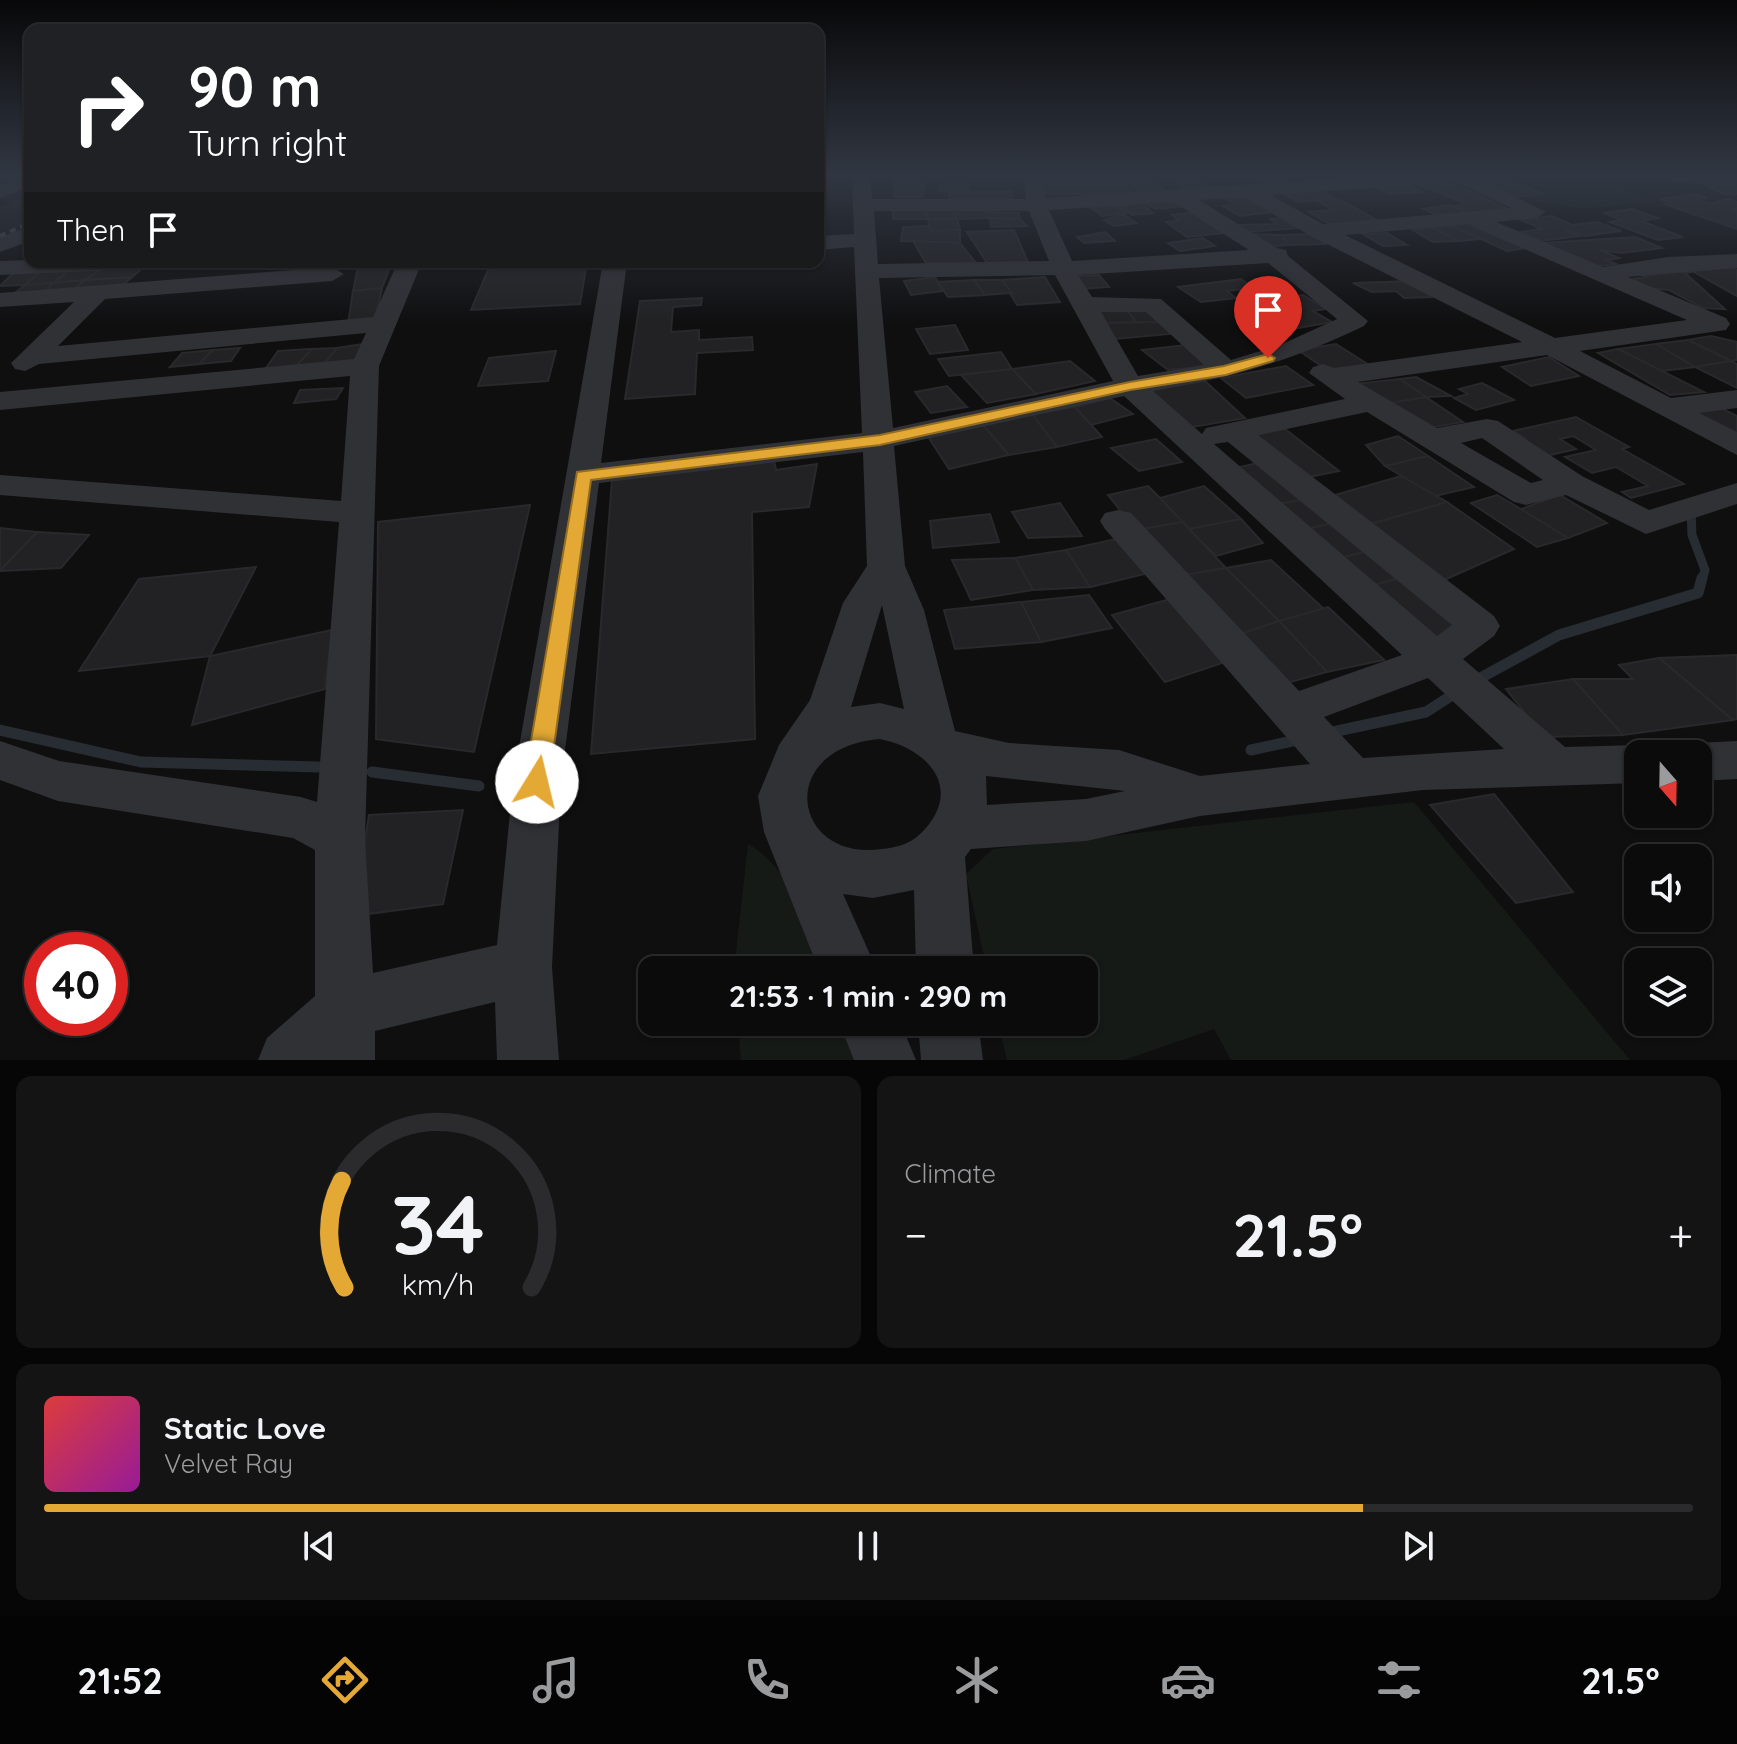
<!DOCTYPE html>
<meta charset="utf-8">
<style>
body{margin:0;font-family:Quicksand,sans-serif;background:#141415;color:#f1f3f6;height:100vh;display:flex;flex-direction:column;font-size:30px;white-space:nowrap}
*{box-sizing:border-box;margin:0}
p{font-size:26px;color:#9a9b9d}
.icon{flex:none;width:44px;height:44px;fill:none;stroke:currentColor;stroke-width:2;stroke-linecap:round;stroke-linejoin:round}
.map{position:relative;height:1060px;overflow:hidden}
.details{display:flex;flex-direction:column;gap:16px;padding:16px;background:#060607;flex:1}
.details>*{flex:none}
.banner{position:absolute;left:24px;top:24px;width:800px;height:244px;border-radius:16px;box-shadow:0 2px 6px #0004,0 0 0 2px #2b2b2d;background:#202124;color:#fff;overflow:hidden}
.needle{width:52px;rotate:160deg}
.fabs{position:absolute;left:1624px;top:740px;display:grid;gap:16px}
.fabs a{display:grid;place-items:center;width:88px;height:88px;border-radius:16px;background:#0b0b0c;box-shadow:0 2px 6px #0004,0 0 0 2px #2b2b2d;font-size:40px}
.speed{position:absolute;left:24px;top:932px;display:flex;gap:16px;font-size:40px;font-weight:700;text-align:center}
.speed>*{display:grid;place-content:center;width:104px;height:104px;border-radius:50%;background:#0b0b0c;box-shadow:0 2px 6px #0004,0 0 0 2px #2b2b2d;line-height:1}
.speed .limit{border:12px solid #d22;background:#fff;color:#111}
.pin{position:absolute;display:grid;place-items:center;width:68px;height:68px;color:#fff;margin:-82px -34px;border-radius:50% 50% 50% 0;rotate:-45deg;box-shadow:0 0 8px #0007}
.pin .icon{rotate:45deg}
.me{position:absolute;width:88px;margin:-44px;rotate:9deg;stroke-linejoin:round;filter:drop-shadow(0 0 6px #0008)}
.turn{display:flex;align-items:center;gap:28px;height:168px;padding:0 32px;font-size:36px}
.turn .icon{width:104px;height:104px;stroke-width:2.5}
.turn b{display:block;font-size:56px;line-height:68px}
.then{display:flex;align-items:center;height:76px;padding:0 32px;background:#0003;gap:16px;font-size:30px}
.big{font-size:60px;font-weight:700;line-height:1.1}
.details .card{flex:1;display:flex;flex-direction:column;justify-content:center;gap:12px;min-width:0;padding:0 28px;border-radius:16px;background:#141415}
.details .dial{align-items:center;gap:0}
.dial svg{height:208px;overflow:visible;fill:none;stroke:#2b2b2d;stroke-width:7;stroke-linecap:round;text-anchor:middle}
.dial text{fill:#f1f3f6;stroke:none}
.song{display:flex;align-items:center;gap:24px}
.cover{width:96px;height:96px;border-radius:12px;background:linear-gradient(135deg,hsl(0 70% 55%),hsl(300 70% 35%))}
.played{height:8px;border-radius:4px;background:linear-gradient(90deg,#e3a934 80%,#2b2b2d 80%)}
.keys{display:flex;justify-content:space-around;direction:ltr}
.heat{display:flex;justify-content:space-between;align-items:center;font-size:44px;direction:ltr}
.details .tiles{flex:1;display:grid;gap:16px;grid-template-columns:1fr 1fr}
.card:last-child{grid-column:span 2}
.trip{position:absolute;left:638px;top:956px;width:460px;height:80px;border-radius:16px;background:#0b0b0c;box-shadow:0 2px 6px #0004,0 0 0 2px #2b2b2d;font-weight:700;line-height:80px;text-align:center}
.tab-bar{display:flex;height:128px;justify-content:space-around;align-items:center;background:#040405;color:#9a9b9d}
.tab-bar .icon{width:56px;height:56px}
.tab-bar .active{color:#e3a934}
.tab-bar b{font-size:36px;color:#f1f3f6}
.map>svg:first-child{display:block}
</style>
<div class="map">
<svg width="1737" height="1060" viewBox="0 0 1737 1060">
<rect width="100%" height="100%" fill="#0f0f10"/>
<path fill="#1b1b1d" d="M30 195V230L0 243V207Z"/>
<g fill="#161a16">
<path d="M1512 176H1592L1656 202C1613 207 1561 214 1521 196L1550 192Z"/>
<path d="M1414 802 1630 1060H1231L1214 1029 1124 1060H1007L998 1022H1084V970H987L966 874 993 849Z"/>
<path d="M748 844C792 869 808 926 829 970H734Z"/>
<path d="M738 1022H850L865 1060H741Z"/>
</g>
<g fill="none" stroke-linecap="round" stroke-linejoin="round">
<path stroke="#272d32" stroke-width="9" d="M1691 510 1692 535 1705 570 1702 580"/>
<g stroke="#272d32" stroke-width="11">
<path d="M1473 682 1559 635 1698 593 1702 578"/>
<path d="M0 730 141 762 319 767"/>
<path d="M1328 733 1426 712 1457 692"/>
<path d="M1251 750 1302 739"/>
<path d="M372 772 479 786"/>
</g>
</g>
<g fill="#222224" stroke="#29292c" stroke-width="2">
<path d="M1040 176H1152L1166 192 1140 193 1137 189 1130 190 1134 194H1043Z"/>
<path d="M1171 176H1197L1212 188 1184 189Z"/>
<path d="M1250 176H1277L1288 181 1264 185Z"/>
<path d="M1502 176 1544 194 1513 197 1473 179Z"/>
<path d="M895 180H924V189H894Z"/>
<path d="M1398 180 1422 192 1390 194 1367 183Z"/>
<path d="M1445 180 1510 210 1470 213 1454 206 1467 204 1411 181Z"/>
<path d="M966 183 970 192 939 191V184Z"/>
<path d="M1703 184 1737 185V194H1723Z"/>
<path d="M1316 188 1335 199 1297 202 1282 192Z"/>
<path d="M894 189H924L922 197H895Z"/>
<path d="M1011 191 1012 201 977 199V192Z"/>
<rect x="949" y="192" width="28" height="7"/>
<path d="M1241 194 1273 212 1240 216 1223 206 1235 204 1221 196Z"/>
<path d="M1696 194 1707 198 1697 199 1709 204 1728 199 1737 202V209H1733L1737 211V229L1664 204 1671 203 1660 199Z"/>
<path d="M1171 198 1184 206 1156 209 1143 202Z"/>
<path d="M1340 200 1379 221 1331 225 1309 212 1333 210 1318 201Z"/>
<path d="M1140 202 1153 213 1132 215 1119 204Z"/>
<path d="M1114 204 1127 213 1102 216 1090 207Z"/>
<path d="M1449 205 1467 213 1442 217 1423 209Z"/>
<path d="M893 207 925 208 928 219H893Z"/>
<path d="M925 208H953L957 219H928Z"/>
<path d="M953 208 983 209 990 218 957 219Z"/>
<path d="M1632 209 1658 218 1641 221 1683 237 1658 240 1610 222 1622 220 1604 213Z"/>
<path d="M985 212 1019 213 1020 219 990 218Z"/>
<path d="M1197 212 1200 218 1223 233 1187 237 1166 222 1179 220 1172 215Z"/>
<path d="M1123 214 1136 223 1114 226 1104 220Z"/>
<path d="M1552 216 1572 225 1597 222 1621 231 1585 236 1564 230 1579 236 1541 241 1521 232 1542 229 1521 220Z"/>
<path d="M990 218 1020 219 1027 226 991 227Z"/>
<path d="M1282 218 1297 228 1247 232 1238 225 1277 224 1270 219Z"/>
<path d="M928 219H957L960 230 930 231Z"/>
<path d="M1461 223 1480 227 1526 248 1507 251 1453 226Z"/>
<path d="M929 226 930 231 960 230V243L901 241 903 227Z"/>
<path d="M1453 226 1480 239 1459 241 1432 227Z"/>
<path d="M1432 227 1459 241 1433 242 1413 230Z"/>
<path d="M1014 230 1028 262 987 263 967 232Z"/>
<path d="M1105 232 1115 241 1084 243 1077 237Z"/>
<path d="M1387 233 1407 245 1383 246 1363 234Z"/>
<path d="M1249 234 1282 235 1289 245 1262 247Z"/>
<path d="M1315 234 1325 244 1289 245 1282 235Z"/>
<path d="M1635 237 1662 248 1621 253 1600 250 1619 258 1607 260 1616 264 1589 267 1544 243Z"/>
<path d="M1203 238 1215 246 1180 251 1168 243Z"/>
<path d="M913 241 960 243 976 263H926Z"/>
<path d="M501 262H587L580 304 471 310 488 270H498Z"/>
<path d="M391 264 382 288 353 291 358 267Z"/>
<path d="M1677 266 1691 272 1685 273 1725 309 1703 308 1669 290 1647 288 1632 279 1646 277 1630 270Z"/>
<path d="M1730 266 1737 270V296L1685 267Z"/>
<path d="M144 267 132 277 85 280 101 269Z"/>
<path d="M101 269 85 280 53 283 68 271Z"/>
<path d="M68 271 53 283 25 285 40 272Z"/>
<path d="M14 272H40L25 285 0 286Z"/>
<path d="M1099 275 1109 287 1080 289 1074 276Z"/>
<path d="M132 277 117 290 68 294 85 280Z"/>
<path d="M935 277 943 291 911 295 904 281Z"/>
<path d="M1045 277 1060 302 1017 305 1002 280Z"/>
<path d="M1241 279 1253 288 1227 291 1236 298 1201 302 1178 287Z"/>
<path d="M85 280 68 294 43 295 53 283Z"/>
<path d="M974 280 985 295 948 297 938 282Z"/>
<path d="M974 280H1002L1012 293 985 295Z"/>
<path d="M1411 281 1431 297 1404 298 1396 291 1372 292 1353 283Z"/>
<path d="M53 283 43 295 11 296 25 285Z"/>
<path d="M382 288 375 321 348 324 353 291Z"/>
<path d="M1303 295 1326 309 1313 311 1332 322 1293 329 1279 320 1291 318 1283 313 1300 310 1281 298Z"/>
<path d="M702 298 701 305 673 307 671 332 699 330V340L752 337 753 350 697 353 695 394 625 399 640 301Z"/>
<path d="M1148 308 1165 322H1136L1127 310Z"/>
<path d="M1093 309 1127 310 1136 322 1102 323Z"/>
<path d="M1165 322 1170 334 1115 339 1102 323Z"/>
<path d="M955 325 968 350 930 354 916 329Z"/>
<path d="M1711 336 1737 342V360L1731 361 1688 340Z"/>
<path d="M1688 340 1731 361 1695 367 1656 344Z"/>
<path d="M363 344 356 361 324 364 337 348Z"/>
<path d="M1336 344 1369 365 1330 372 1298 350Z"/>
<path d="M1656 344 1695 367 1662 371 1618 349Z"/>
<path d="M1186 345 1206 366 1168 370 1142 350Z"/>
<path d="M240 348 231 361 199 364 213 350Z"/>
<path d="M337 348 324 364 293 369 312 349Z"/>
<path d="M312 349 293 369 266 368 278 351Z"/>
<path d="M1618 349 1704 392 1670 395 1598 353Z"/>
<path d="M213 350 199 364 170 367 182 353Z"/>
<path d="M556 351 548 381 478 386 489 358Z"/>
<path d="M1001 352 1012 369 949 376 938 359Z"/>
<path d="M1549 357 1579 376 1531 386 1502 367Z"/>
<path d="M1070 361 1095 381 1036 394 1012 369Z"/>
<path d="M1731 361 1737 364V388L1695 367Z"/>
<path d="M1286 366 1313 385 1246 398 1221 378Z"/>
<path d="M1012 369 1036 394 987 403 961 375Z"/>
<path d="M1416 377 1451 396 1426 397 1400 379Z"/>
<path d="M1400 379 1426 397 1384 404 1355 384Z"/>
<path d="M1205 381 1245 418 1186 428 1146 390Z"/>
<path d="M1482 383 1514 400 1476 410 1454 398 1468 394 1459 389Z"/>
<path d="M947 386 967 407 931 413 915 392Z"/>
<path d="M343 388 336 399 294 403 300 390Z"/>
<path d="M1426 397 1463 422 1422 429 1384 404Z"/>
<path d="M1110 398 1133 414 1091 425 1075 407Z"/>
<path d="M1075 407 1102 437 1057 447 1032 414Z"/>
<path d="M1721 408 1737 416V439L1691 413Z"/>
<path d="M1032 414 1057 447 1009 455 982 424Z"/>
<path d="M1576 417 1629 447 1622 449 1684 484 1631 498 1622 492 1648 486 1616 467 1592 473 1565 457 1596 450 1573 436 1560 439 1576 449 1542 457 1515 440 1525 438 1513 431Z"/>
<path d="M982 424 1009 455 949 469 927 435Z"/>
<path d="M1285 429 1339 471 1305 478 1256 435Z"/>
<path d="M1398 436 1428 456 1385 466 1366 445Z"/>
<path d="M1156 439 1182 462 1139 471 1111 448Z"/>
<path d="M1428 456 1474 487 1435 496 1385 466Z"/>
<path d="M774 460 776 470 817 464 809 507 752 512 755 739 591 754 612 480Z"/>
<path d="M1261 462 1302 500 1272 505 1236 468Z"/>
<path d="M1401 476 1447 502 1371 524 1335 495Z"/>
<path d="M1148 486 1160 498 1183 522 1136 530 1108 495Z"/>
<path d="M1204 486 1241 519 1189 529 1160 498Z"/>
<path d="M1497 495 1521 509 1568 538 1537 547 1471 503Z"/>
<path d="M1560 495 1607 523 1568 538 1521 509Z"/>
<path d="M1302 500 1333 523 1303 530 1272 505Z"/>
<path d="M1447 502 1514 549 1444 580 1371 524Z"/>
<path d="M1060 503 1082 536 1028 538 1012 512Z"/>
<path d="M530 505 474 752 376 739 378 522Z"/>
<path d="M990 514 999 542 933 548 930 521Z"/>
<path d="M1241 519 1263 543 1216 556 1189 529Z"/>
<path d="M1183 522 1189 529 1226 568 1178 576 1136 530Z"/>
<path d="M1333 523 1372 550 1337 559 1303 530Z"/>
<path d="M0 528 37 532 0 570Z"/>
<path d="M37 532 89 535 61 568 0 571Z"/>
<path d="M1120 538 1149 573 1090 587 1066 550Z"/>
<path d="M1066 550 1090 587 1033 590 1015 558Z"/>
<path d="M1372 550 1407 576 1370 586 1337 559Z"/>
<path d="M1015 558 1033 590 971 600 952 560Z"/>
<path d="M1271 560 1324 609 1279 621 1226 568Z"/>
<path d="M256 567 210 656 79 671 139 579Z"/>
<path d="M1226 568 1279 621 1232 637 1178 576Z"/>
<path d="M1407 576 1462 625 1431 641 1370 586Z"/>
<path d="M1089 595 1112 628 1041 642 1021 602Z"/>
<path d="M1174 598 1228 661 1165 682 1112 615Z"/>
<path d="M1021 602 1041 642 955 649 944 610Z"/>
<path d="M1328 607 1384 660 1327 672 1279 621Z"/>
<path d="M1279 621 1327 672 1283 684 1232 637Z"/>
<path d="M332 630 325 689 192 725 210 656Z"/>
<path d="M1737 655V719L1733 720 1659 658Z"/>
<path d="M1659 658 1733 720 1623 735 1573 679H1633L1619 665Z"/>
<path d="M1573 679 1623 735 1544 737 1506 689Z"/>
<path d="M1494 794 1573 892 1516 903 1430 805Z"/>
<path d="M463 810 443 904 353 916 369 815Z"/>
</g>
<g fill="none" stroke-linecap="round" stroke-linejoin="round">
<g fill="#303135" fill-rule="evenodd">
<path d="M23 176H30V187L0 198V185Z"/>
<path d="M852 176H870L872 199H1026L1023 176H1041L1046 198 1379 176H1473L1546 212 1536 218 1496 222 1603 267 1668 257 1737 254V268L1628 277 1726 318 1730 324 1726 330 1580 351 1671 398 1737 390V408L1699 413 1737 432V455L1547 355 1358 382 1437 428 1487 419 1498 421 1582 476 1649 510 1737 483V504L1646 534 1566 495 1526 505 1514 502 1367 412 1258 435 1494 616 1500 626 1494 636 1463 659 1565 747 1638 745 1655 750 1657 754H1638V783L1423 790 1200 816 1086 841 971 849 965 857 974 970H916L914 890 873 898 843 894 877 970H819L764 832 758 796 779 745 810 700 843 603 867 566 863 452 599 483 561 782 552 967 559 1060H497L495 1002 375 1031V1060H258L267 1038 315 996V850L293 838 58 801 0 780V741L59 761 301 797 317 802 339 522 0 495V475L341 501 350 376 0 410V392L354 359 366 333 39 364 25 371 15 369 11 363 74 302 0 307V293L332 267 344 274 332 281 105 299 58 346 373 317 398 262H422L379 366 365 838 373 973 497 945 513 782 603 262H627L601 463 862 433 854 247 818 250V236L854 234ZM1456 182 1511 208 1323 224 1270 195ZM1244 197 1311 236 1522 342 1334 368 1323 364 1313 367 1309 373 1345 399 1206 428 1202 434 1153 391C1235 377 1288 362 1364 326L1368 321 1288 256 1286 250 1277 248 1199 200ZM1174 202 1249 250 1072 261 1049 210ZM874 211H1029L1049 261 878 264ZM1471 224 1474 227 1687 320 1555 338 1345 235ZM1268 263 1337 319 1280 345 1231 360 1161 299 1092 297 1078 275ZM1055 275 1113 381 893 428 879 278ZM1101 312H1146L1204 365 1138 376ZM1124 396 1402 655 1299 691 1131 513 1118 510 1105 513 1100 521 1105 529 1310 764 1200 776 1119 750 1009 743 955 731 924 610 905 566 894 446ZM1482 438 1543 480 1531 483 1461 443ZM1228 442 1452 625 1437 636 1214 444ZM882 605 904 709 880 703 851 707ZM1428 678 1504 749 1363 758 1324 717ZM880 739C926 748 963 786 925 829 913 843 900 847 882 849 792 862 774 748 880 739ZM986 776 1125 791 1086 799 987 805Z"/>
<path d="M1662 176H1737V186L1671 182Z"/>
<path d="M30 227V241L0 252V237Z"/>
<path d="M30 260V262H151L139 269 0 275V261Z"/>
<path d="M748 262 744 267 732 270 720 263Z"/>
<path d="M1737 741V779L1698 781V754H1678L1681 749 1698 743Z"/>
<path d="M839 1022H900L916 1060H854Z"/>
<path d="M918 1022H978L983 1060H921Z"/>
</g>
<path stroke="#434549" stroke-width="4" stroke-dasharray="6 5" stroke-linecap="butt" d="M0 236 30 223"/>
</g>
<linearGradient id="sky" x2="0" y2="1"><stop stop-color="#080809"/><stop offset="0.54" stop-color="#313742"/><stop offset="1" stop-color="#313742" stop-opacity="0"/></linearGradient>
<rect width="1737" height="324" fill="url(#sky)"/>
<path fill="#e3a934" stroke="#946e22" stroke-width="2" d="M1268 354 1275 358 1273 361 1226 375 1130 390 880 445 591 480 549 782 545 789 537 792 528 789 524 782 577 472 880 435 1130 382 1224 366Z"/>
</svg>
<div class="fabs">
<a><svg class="needle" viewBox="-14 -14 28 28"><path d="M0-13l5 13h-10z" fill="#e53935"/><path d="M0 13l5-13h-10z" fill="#9a9b9d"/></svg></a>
<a><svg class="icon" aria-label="sound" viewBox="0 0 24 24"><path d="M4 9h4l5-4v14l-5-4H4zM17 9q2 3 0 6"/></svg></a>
<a><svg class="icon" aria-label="layers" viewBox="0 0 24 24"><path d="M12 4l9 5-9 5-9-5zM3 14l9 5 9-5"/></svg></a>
</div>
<div class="speed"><div class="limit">40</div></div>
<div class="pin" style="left:1268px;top:358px;background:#d93025"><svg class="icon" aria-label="arrive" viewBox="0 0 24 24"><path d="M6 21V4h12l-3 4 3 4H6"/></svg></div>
<svg class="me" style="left:537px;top:782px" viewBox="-20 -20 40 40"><circle r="19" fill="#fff"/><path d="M0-13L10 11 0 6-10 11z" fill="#e3a934"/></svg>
<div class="trip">21:53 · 1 min · 290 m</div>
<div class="banner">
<div class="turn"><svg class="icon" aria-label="right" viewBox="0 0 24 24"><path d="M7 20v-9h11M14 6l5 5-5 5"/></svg><div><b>90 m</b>Turn right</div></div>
<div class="then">Then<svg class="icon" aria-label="arrive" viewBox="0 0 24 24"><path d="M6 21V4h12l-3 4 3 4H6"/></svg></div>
</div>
</div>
<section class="details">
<div class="tiles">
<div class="card dial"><svg viewBox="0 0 100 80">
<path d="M14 69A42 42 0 1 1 86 69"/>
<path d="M14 69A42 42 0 0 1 13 28" stroke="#e3a934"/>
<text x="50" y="56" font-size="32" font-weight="700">34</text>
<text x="50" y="72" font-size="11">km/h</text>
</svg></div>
<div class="card"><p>Climate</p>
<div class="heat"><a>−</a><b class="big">21.5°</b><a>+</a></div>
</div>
<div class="card">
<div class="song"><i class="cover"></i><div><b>Static Love</b><p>Velvet Ray</p></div></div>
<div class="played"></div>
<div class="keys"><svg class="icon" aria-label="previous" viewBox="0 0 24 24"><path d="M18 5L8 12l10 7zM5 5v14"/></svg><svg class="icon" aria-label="pause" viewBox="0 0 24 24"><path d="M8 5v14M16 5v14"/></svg><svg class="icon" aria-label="next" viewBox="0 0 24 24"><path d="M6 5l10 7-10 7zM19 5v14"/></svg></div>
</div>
</div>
</section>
<nav class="tab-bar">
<b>21:52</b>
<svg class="icon active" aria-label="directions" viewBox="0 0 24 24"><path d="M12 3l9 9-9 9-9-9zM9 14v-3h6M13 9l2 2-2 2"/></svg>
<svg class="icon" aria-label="music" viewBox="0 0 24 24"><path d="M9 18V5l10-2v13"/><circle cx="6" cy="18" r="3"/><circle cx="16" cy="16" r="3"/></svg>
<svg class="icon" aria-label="phone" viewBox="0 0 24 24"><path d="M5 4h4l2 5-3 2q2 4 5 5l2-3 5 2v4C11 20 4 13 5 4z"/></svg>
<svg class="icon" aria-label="climate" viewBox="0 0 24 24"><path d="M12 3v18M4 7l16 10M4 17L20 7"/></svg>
<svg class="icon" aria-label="car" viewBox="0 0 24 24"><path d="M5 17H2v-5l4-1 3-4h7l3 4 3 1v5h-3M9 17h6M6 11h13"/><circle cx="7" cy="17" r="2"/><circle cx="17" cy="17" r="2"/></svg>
<svg class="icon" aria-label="filters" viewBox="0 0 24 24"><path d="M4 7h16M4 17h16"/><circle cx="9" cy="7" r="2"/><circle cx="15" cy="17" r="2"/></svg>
<b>21.5°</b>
</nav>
